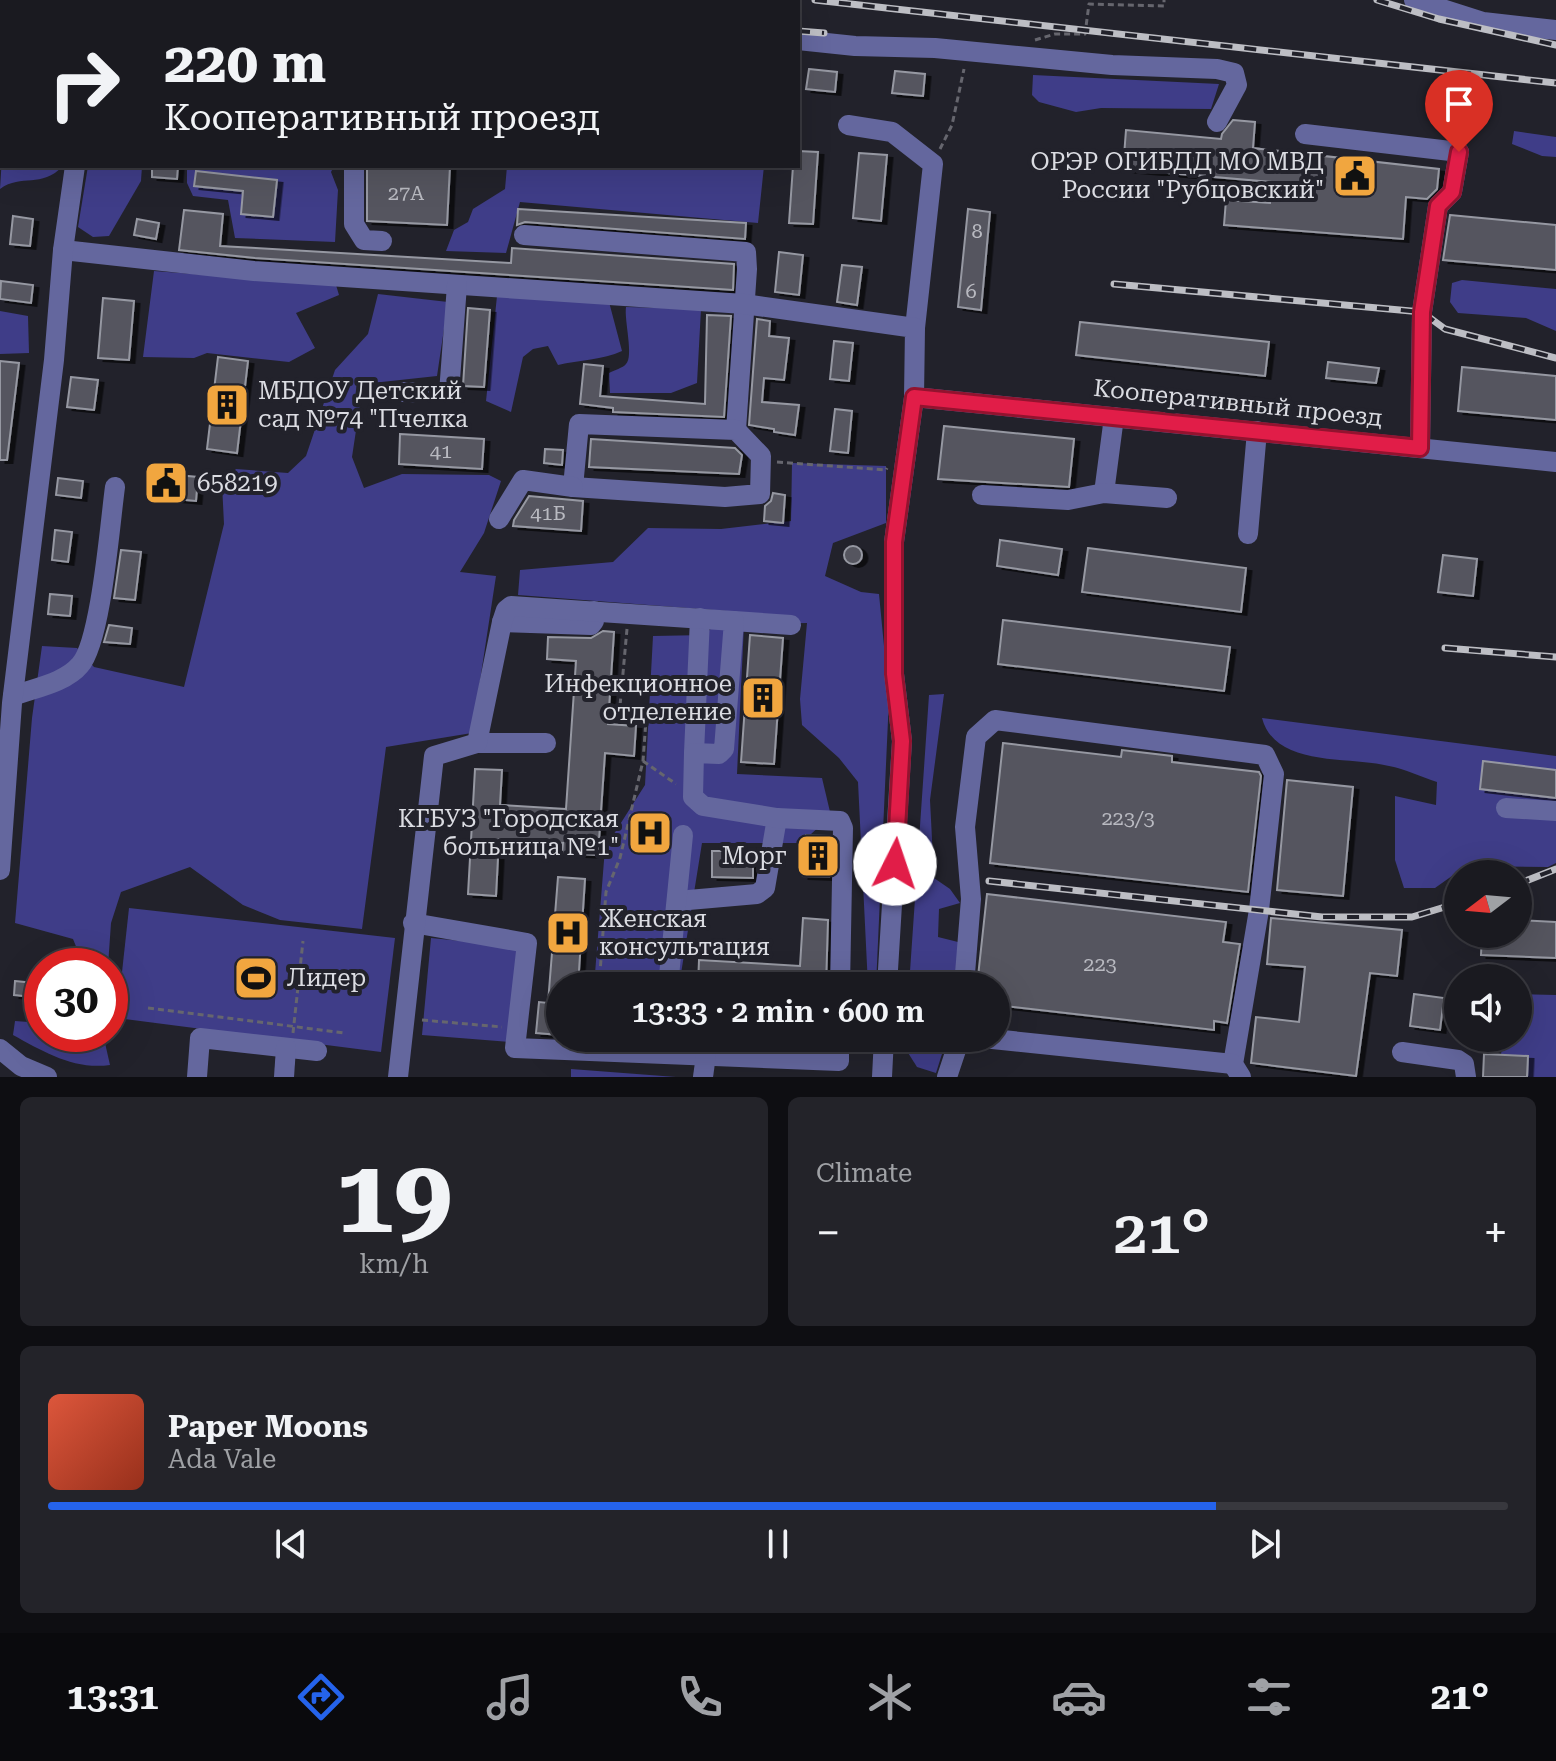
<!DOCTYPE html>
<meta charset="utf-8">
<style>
body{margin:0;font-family:"Roboto Serif",serif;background:#232329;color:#f1f3f6;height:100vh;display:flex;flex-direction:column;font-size:30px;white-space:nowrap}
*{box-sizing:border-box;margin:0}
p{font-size:26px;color:#9fa1a5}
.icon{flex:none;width:44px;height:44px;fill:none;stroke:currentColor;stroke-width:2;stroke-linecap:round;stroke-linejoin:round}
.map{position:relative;height:1077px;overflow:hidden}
.drawer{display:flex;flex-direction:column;gap:20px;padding:20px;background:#0e0e12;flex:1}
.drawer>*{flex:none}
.banner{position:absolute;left:0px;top:0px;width:800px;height:168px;box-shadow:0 8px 32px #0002,0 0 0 2px #38383e;background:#1a1a20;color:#f1f3f6;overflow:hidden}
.needle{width:52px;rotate:254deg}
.tools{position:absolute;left:1444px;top:860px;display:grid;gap:16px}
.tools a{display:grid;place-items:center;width:88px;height:88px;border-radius:50%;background:#1a1a20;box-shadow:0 8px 32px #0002,0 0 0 2px #38383e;font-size:40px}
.speed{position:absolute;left:24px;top:948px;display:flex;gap:16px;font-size:40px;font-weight:700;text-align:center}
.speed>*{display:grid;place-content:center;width:104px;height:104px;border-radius:50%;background:#1a1a20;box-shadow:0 8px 32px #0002,0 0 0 2px #38383e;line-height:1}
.speed .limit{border:12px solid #d22;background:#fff;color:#111}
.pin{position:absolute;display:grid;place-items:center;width:68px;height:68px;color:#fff;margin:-82px -34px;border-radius:50% 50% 50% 0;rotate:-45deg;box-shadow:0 0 8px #0007}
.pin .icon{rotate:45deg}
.me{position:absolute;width:88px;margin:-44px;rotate:4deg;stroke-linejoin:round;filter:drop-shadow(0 0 6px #0008)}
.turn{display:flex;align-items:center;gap:28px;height:168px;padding:0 32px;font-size:36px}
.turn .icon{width:104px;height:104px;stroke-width:2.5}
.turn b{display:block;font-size:56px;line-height:68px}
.big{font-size:60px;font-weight:600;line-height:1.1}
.drawer .tile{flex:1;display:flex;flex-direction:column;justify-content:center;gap:12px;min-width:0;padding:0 28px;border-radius:12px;background:#232329}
.drawer .dial{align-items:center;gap:0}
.dial b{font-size:104px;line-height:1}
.song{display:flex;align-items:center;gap:24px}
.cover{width:96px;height:96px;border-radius:12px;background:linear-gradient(135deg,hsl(10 70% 55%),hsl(10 70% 35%))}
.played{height:8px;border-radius:4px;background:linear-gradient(90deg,#2563eb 80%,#38383e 80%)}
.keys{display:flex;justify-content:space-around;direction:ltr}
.heat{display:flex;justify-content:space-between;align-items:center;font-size:44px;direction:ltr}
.drawer .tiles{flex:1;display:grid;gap:20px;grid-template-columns:1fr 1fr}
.tile:last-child{grid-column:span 2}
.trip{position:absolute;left:546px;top:972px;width:464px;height:80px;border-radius:40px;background:#1a1a20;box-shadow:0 8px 32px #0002,0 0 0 2px #38383e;font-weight:600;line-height:80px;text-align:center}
.tabs{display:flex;height:128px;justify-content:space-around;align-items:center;background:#0a0a0d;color:#9fa1a5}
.tabs .icon{width:56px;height:56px}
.tabs .current{color:#2563eb}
.tabs b{font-size:36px;color:#f1f3f6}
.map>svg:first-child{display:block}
</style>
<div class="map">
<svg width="1556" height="1077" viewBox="0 0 1556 1077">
<defs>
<filter id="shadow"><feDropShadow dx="5.5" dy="3" stdDeviation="0" flood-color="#0009"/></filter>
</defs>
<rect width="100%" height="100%" fill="#22222b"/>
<g fill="#3f3d88">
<path d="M1033 75 1219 84 1211 109 1101 108 1076 112 1039 102 1032 95Z"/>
<path d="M1514 131 1556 137V157L1542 156 1512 144Z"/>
<path d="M2 157V166H63C41 189 22 173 0 189Z"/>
<path d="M88 166H142L141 181 109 236 93 237 78 227Z"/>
<path d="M187 166H334L331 172 338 190 335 242 235 238 228 200 193 196 187 183Z"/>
<path d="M507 166H764L758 223 520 202 506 253 446 251 454 230 468 222 473 209 505 189Z"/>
<path d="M154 271 336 285 339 295 296 313 315 348 289 362 207 353 194 358 143 357Z"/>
<path d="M1462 280 1556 289V331L1526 318 1458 313 1450 302 1452 283Z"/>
<path d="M378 294 448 302 437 376 363 384 352 457 364 488 402 474 489 475 501 481 484 533 460 572 496 576 472 733 386 747 362 929 280 920 243 905 190 867 121 892 111 923 108 966H84L73 939 15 923 32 718 42 646 77 648 94 667 184 687 224 524 222 484 236 469 288 473 306 456 335 370 368 334Z"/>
<path d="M497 296 609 302 622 351C603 360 579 360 558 365L548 346 533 349 523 357 511 412 486 401Z"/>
<path d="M626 307 701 309 697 383 671 393H610L609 373C614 370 623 368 626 364 634 357 624 320 626 307Z"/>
<path d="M0 311 28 316 29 353 0 354Z"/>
<path d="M792 463 886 466V523L833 543 825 576 861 592 879 594 889 698 876 986H868L858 782 839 758 802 725 800 699 807 623 744 624 737 774 822 778 831 816 801 843H702L679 986H594L605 848 645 785 653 636 705 635 727 611 518 595 520 570 613 562 648 528 721 529 791 521Z"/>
<path d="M944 694 930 800 934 878 950 889 960 903 939 909 938 937 962 943 956 986H909L929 695Z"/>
<path d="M1262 718 1556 756V863L1548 867 1466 866 1435 888H1404L1395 860V796L1436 805 1437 782C1421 777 1405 769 1389 766 1349 756 1275 768 1262 718Z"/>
<path d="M129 908 395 938 381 1052 117 1018Z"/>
<path d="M431 938 522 947 511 1042 422 1035Z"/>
<path d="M1518 994 1556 995V1077H1500L1502 1038H1518Z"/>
<path d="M15 1021 42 1023V1034H103L110 1065C74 1070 44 1052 13 1035Z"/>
<path d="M590 1038H671L668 1056 589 1048Z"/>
<path d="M906 1038H947L936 1073 917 1067 905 1048Z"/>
<path d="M571 1069 676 1077H571Z"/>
</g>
<g fill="#54555e" stroke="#9698a2" stroke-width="2" filter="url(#shadow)">
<path d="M809 69 837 72 835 92 806 89Z"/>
<path d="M895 71 925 74 923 96 892 93Z"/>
<path d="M1233 120 1255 122 1253 148 1439 169 1437 189 1427 199 1406 197 1403 239 1224 225 1226 200 1270 203 1271 182 1123 169 1126 130 1221 139 1222 134Z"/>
<path d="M798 151 818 152 813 224 789 223 793 166H798Z"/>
<path d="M859 153 887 155 881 221 853 218Z"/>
<path d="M152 166H178L177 179 152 177Z"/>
<path d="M367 166H450L447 225 367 221Z"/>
<path d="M196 171 277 180 273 217 241 214 243 191 194 186Z"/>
<path d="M518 209 746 223 745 239 525 222 517 225Z"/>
<path d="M968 209 990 212 981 310 958 307Z"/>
<path d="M184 210 223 214 220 246 511 263 512 248 734 264 733 290 255 258 179 250Z"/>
<path d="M1450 215 1556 225V270L1443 260Z"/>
<path d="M13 216 33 219 30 246 10 244Z"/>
<path d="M137 219 159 223 156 239 134 235Z"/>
<path d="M779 252 803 255 799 295 775 292Z"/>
<path d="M842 265 862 267 857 305 837 302Z"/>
<path d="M1 281 33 285 31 303 0 299Z"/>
<path d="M103 298 134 301 129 360 98 358Z"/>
<path d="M468 308 490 310 484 387 463 386Z"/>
<path d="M707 315 731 316 724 417 613 412V408L580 404 584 364 603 366 600 396 705 404Z"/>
<path d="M757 319 770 321 769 336 789 338 784 380 764 378 762 402 799 405 795 435 774 432V429L749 425Z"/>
<path d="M1080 322 1269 342 1265 376 1076 355Z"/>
<path d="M834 341 853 343 849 381 830 379Z"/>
<path d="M218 357 248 361 237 453 207 449Z"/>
<path d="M0 361 19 363 7 460H0Z"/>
<path d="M1328 362 1379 368 1376 383 1326 378Z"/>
<path d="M1462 367 1556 376V420L1458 411Z"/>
<path d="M71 377 98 380 94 410 67 407Z"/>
<path d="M835 409 852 411 848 453 830 451Z"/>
<path d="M944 426 1074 439 1069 487 938 479Z"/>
<path d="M400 434 484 439 482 469 399 464Z"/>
<path d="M591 439 735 448 742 455 739 474 589 467Z"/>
<path d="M545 449 563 450 562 465 544 463Z"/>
<path d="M155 473 198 477 196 501 153 497Z"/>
<path d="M58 478 83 481 81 498 56 495Z"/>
<path d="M773 493 785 495 783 523 764 521 765 506 771 501Z"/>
<path d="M529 496 583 501 581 531 513 526 514 520Z"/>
<path d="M55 530 72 532 68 562 52 560Z"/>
<path d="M1000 540 1062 549 1058 575 997 566Z"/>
<circle cx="853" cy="555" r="9"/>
<path d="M1088 548 1246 568 1241 612 1082 592Z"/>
<path d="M121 550 141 552 135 600 114 598Z"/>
<path d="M1443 555 1477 559 1473 596 1438 592Z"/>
<path d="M50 594 72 596 70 616 48 614Z"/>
<path d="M1003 620 1230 647 1224 691 998 664Z"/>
<path d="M109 625 132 628 130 644 104 642Z"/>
<path d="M603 631 614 632 608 724 636 726 634 756 605 753 598 855 562 853 563 843 499 839 496 896 468 894 475 769 502 770 500 805 566 809 576 661 547 659 548 637 591 638Z"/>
<path d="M750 635 783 638 774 764 741 762Z"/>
<path d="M1003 743 1121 757 1122 750 1172 756V762L1259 772 1261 776 1248 892 990 863Z"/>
<path d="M1483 761 1556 770V798L1480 789Z"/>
<path d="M1287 780 1353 787 1343 896 1277 890Z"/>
<path d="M806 835 830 836 829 877 803 876Z"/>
<path d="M712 851H753V878L712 877Z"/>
<path d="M558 877 585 879 578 986H560V1035L536 1033 539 1002 548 1003Z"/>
<path d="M987 894 1226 922 1223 942 1240 944 1227 1023 1214 1021V1030L996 1005V986H977Z"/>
<path d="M803 918 828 920 826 986H698L699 960 800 966Z"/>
<path d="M1271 918 1402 930 1397 976 1370 973 1356 1076 1251 1063 1256 1017 1299 1022 1305 967 1267 964Z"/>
<path d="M1518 920 1556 922V958L1481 955 1482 934H1518Z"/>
<path d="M15 981 34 983 33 997 14 995Z"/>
<path d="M1414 994 1444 998 1440 1030 1410 1026Z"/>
<path d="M799 1038H823V1047L799 1046Z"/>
<path d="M1484 1054 1528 1056 1527 1077H1483Z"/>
</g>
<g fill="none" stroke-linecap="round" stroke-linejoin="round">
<g stroke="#66666e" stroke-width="3" stroke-dasharray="6 4" stroke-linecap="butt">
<path d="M1035 40 1055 34H1085L1089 4 1164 6V0"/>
<path d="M940 149 952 125 964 69"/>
<path d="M777 462 886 470 887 468"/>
<path d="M627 629 619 717 679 722"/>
<path d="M643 761 676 784"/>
<path d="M443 823 455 824"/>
<path d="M599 986 606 892 620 858 643 761 646 720"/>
<path d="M148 1008 345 1033"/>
<path d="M422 1020 502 1027"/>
<path d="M293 1033 303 941"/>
</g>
<g stroke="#64679e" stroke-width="20">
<path d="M1414 0 1483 22 1556 30"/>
<path d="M798 40 855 46 935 48 1112 65 1217 69 1234 73 1237 85 1217 122"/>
<path d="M848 125 892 132 933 164 915 328"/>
<path d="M0 126 2 124"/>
<path d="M1305 134 1459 152 1452 192 1438 206 1422 312 1420 448"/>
<path d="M354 166V224L364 240 382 241"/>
<path d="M524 235 746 252 747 269 736 430"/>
<path d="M63 250 254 271 744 304 915 328 914 397 894 542V674L902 741 887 986"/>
<path d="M402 392 449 393 457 285"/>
<path d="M914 397 1556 462"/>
<path d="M579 424 736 430 761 456 760 494 725 497 573 487Z"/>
<path d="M1104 493 1114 417"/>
<path d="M982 495 1068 500 1104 493 1167 498"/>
<path d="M499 519 523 480 573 487"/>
<path d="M1248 534 1257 431"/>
<path d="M734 621 791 625"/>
<path d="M502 622 591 625 594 621V611"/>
<path d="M13 696C34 688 65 683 80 665 101 642 110 523 115 487"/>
<path d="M477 743H546"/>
<path d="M694 753 700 618"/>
<path d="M1506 808 1556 811"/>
<path d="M0 870 12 703 54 360 63 250 75 166"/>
<path d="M677 901 757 894 765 888 777 818"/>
<path d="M413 923 527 943 515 1048 839 1061V1038"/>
<path d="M668 986 683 835"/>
<path d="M964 986 971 899 965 827 976 737 995 720 1265 755 1274 774 1259 910 1233 1064 1241 1077"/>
<path d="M983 1038 1233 1064"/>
<path d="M0 1049 21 1066 47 1077"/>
<path d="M1402 1052 1458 1060 1464 1064 1466 1077"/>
<path d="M197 1077 200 1038 317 1051"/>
<path d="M284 1077 286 1048"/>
<path d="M398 1077 434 756 477 743 502 622 506 610 511 606 734 621 724 749 719 754 694 753 693 797 703 806 777 818 840 821 843 828 840 986"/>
<path d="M703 1077 706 1055"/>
<path d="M882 1077 884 1038"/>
<path d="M947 1077 960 1038"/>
</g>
<g stroke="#bdbec4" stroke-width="7">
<g id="rail">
<path d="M110 0H128"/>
<path d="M815 0 1556 83"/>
<path d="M1377 0 1439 19 1556 45"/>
<path d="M798 31 824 33"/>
<path d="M0 60H2"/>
<path d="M0 146 2 143"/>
<path d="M1114 284 1422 312 1445 329 1556 358"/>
<path d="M1445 648 1556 657"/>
<path d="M989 881 1322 917H1412L1458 903"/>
<path d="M1518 884 1556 869"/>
</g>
</g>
<use href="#rail" stroke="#22222b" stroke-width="4" stroke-dasharray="12" stroke-linecap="butt"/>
</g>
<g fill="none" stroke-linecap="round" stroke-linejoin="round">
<g stroke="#92132f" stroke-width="20">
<path id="route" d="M895 864 902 741 894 674V542L914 397 1420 448 1422 312 1438 206 1452 192 1459 152"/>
</g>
<use href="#route" stroke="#e11d48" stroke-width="14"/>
</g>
<defs>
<g id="civic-square" transform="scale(2.3)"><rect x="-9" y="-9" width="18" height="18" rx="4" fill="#f1a63f" stroke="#22222b"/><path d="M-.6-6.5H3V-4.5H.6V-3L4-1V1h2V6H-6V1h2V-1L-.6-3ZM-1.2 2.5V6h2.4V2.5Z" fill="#111"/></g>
<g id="building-square" transform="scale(2.3)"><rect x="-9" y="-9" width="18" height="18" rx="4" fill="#f1a63f" stroke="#22222b"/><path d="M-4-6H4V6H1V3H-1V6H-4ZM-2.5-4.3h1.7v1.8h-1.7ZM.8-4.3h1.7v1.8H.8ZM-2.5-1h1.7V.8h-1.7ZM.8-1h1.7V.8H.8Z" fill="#111"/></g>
<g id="hospital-square" transform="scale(2.3)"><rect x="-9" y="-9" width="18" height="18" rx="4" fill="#f1a63f" stroke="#22222b"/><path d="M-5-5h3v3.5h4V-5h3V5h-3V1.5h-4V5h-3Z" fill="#111"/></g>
<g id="stadium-square" transform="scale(2.3)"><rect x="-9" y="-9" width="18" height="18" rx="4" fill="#f1a63f" stroke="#22222b"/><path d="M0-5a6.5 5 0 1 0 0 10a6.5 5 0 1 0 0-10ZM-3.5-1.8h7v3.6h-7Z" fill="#111"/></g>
</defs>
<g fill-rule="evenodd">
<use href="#civic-square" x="1355" y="176"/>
<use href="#building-square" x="227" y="405"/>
<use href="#civic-square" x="166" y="483"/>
<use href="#building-square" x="763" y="698"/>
<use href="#hospital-square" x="650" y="833"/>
<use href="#building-square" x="818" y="856"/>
<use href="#hospital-square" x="568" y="933"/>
<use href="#stadium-square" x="256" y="978"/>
</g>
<g text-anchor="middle" stroke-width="8" stroke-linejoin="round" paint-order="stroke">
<g font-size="20" fill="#b9bac1">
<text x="406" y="200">27А</text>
<text x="977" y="238">8</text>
<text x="971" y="298">6</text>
<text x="441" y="458">41</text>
<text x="548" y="520">41Б</text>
<text x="1128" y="825">223/3</text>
<text x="1100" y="971">223</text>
</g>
<g font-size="24" fill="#dbdce2" stroke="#22222b" text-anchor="end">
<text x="1324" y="170">ОРЭР ОГИБДД МО МВД<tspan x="1324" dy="28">России "Рубцовский"</tspan></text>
<text x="258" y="399" text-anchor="start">МБДОУ Детский<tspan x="258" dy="28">сад №74 "Пчелка</tspan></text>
<text x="197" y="491" text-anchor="start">658219</text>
<text x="732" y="692">Инфекционное<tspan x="732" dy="28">отделение</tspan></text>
<text x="619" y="827">КГБУЗ "Городская<tspan x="619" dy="28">больница №1"</tspan></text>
<text x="787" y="864">Морг</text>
<text x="599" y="927" text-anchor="start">Женская<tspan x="599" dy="28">консультация</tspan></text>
<text x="287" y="986" text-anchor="start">Лидер</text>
</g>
<g font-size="24" fill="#dbdce2" stroke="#22222b">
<text transform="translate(1238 403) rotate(6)" y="8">Кооперативный проезд</text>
</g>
</g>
</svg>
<div class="tools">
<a><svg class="needle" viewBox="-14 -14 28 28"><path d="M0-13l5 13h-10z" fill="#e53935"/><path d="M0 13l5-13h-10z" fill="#9fa1a5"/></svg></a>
<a><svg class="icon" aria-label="sound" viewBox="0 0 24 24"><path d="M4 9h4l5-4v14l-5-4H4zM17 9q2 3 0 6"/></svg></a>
</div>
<div class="speed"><div class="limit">30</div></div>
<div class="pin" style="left:1459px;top:152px;background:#d93025"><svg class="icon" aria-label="arrive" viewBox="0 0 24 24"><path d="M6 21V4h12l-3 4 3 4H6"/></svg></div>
<svg class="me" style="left:895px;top:864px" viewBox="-20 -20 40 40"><circle r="19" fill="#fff"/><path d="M0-13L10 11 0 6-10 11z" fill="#e11d48"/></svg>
<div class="trip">13:33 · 2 min · 600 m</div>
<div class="banner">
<div class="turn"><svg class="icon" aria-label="right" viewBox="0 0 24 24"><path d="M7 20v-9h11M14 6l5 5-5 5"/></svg><div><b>220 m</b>Кооперативный проезд</div></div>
</div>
</div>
<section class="drawer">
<div class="tiles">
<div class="tile dial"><b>19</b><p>km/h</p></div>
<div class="tile"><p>Climate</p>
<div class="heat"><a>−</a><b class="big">21°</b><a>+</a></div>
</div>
<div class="tile">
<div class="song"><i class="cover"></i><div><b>Paper Moons</b><p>Ada Vale</p></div></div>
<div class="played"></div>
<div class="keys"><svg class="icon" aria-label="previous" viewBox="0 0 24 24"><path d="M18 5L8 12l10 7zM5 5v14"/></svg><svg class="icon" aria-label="pause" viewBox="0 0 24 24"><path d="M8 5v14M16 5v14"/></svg><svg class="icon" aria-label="next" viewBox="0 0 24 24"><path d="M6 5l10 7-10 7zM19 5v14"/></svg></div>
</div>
</div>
</section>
<nav class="tabs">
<b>13:31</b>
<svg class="icon current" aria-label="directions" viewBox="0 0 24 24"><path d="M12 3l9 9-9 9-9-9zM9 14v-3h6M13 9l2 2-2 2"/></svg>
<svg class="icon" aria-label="music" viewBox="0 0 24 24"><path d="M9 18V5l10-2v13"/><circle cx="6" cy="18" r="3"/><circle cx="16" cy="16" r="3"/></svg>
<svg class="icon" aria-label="phone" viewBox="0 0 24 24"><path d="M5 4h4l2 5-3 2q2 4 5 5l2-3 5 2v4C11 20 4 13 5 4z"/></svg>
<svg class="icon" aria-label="climate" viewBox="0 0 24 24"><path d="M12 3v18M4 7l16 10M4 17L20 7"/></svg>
<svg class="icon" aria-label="car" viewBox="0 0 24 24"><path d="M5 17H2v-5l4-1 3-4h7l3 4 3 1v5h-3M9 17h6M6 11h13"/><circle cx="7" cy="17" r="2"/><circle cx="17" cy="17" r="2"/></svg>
<svg class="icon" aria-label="filters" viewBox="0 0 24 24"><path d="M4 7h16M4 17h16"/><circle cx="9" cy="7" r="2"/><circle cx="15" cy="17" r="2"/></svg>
<b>21°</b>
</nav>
